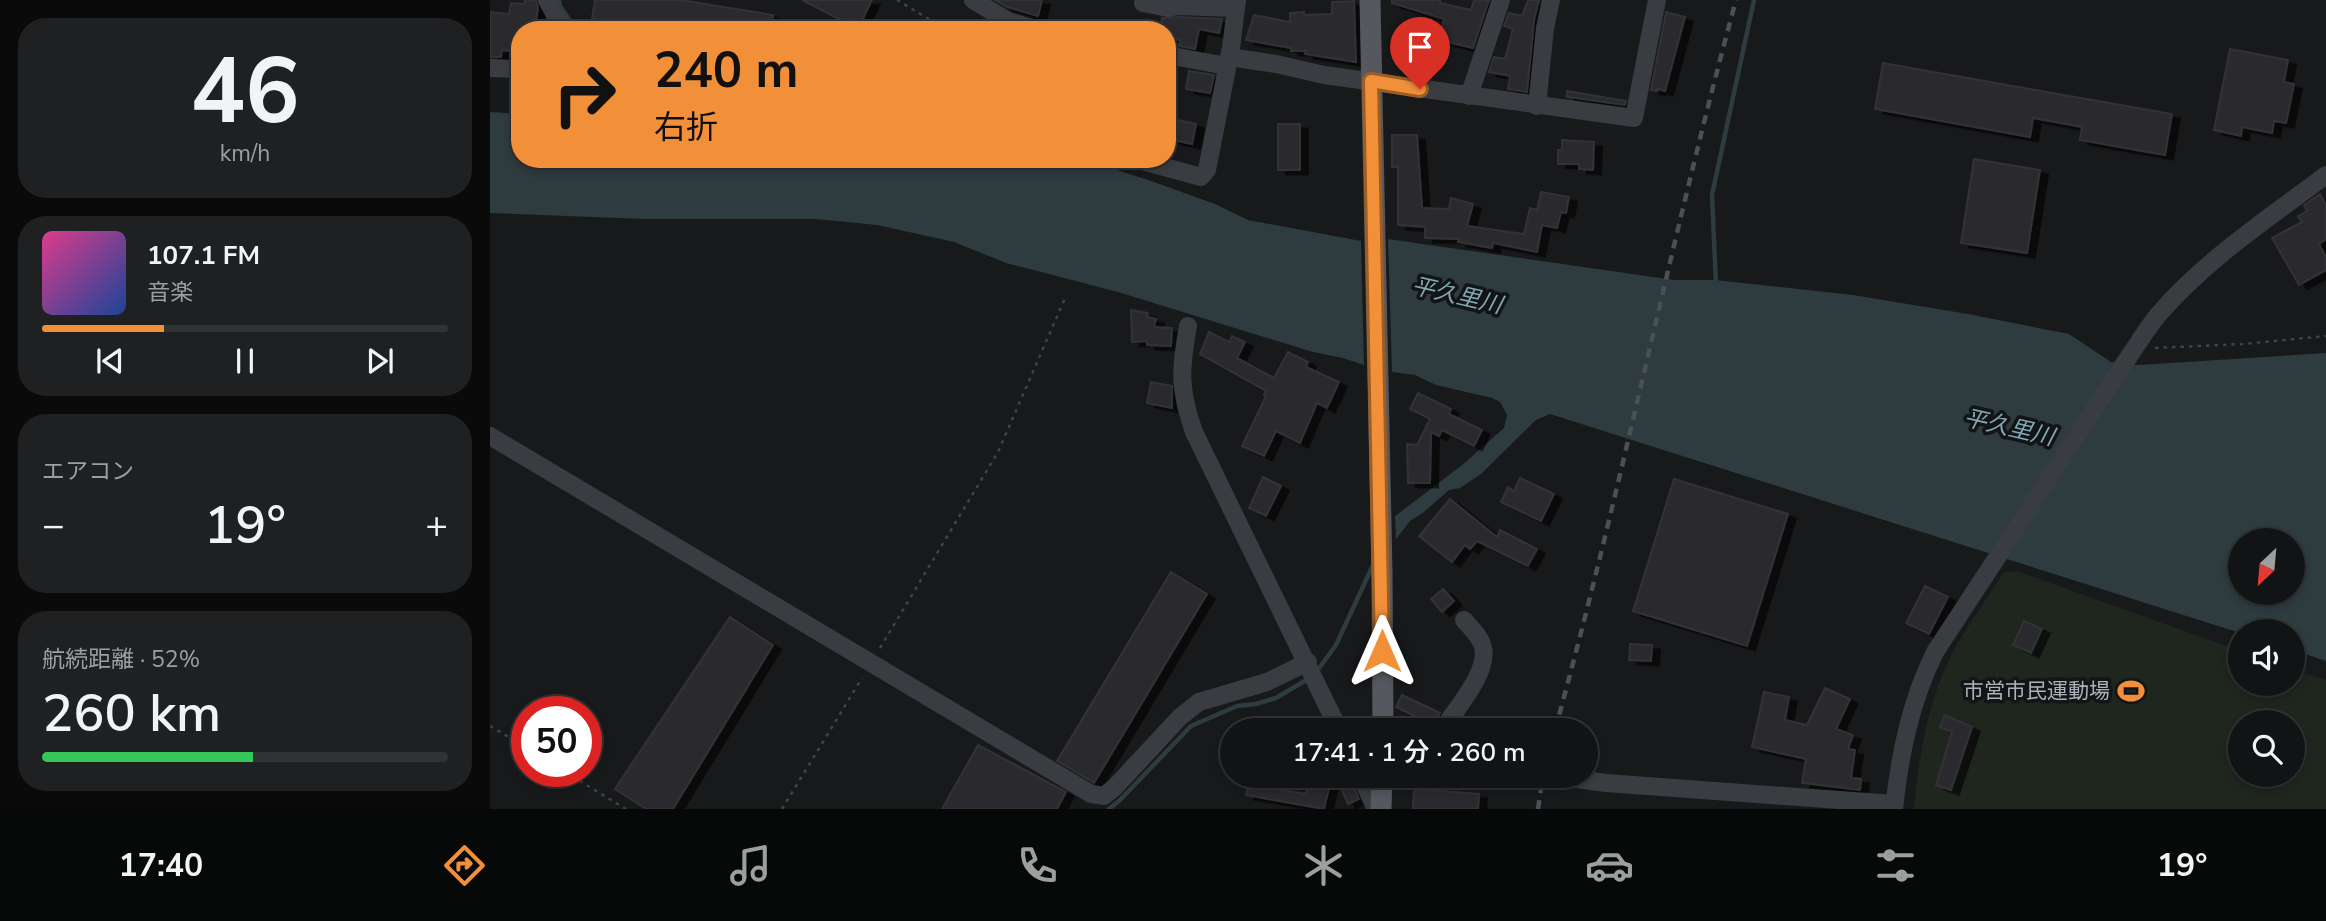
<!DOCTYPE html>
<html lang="ja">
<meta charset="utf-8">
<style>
body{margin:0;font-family:"Nunito Sans","Noto Sans JP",sans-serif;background:#1f2022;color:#f1f3f6;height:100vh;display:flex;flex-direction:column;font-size:26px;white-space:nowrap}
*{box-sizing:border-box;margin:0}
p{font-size:23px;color:#9c9ea0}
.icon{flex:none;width:38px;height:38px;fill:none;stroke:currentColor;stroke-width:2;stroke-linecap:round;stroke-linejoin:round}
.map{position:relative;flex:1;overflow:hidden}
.details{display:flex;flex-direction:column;gap:18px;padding:18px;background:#0a0a0b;width:490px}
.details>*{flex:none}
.banner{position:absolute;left:21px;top:21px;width:665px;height:147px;border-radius:28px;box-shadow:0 4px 10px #0003,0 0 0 2px #313234;background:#f29039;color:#111;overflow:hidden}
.needle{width:46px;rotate:206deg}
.controls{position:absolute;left:1738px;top:528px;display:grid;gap:14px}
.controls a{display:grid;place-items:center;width:77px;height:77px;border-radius:50%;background:#121314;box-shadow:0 4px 10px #0003,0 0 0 2px #313234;font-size:35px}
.speed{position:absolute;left:21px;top:696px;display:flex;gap:14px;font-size:35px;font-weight:700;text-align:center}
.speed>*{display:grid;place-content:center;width:91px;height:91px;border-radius:50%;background:#121314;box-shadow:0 4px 10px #0003,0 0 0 2px #313234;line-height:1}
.speed .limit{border:10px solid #d22;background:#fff;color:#111}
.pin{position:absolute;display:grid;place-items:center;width:60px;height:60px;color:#fff;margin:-72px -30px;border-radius:50% 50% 50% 0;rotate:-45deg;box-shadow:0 0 7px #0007}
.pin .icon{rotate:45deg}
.me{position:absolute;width:77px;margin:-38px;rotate:0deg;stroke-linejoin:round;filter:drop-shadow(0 0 5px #0008)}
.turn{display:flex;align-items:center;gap:24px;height:147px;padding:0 28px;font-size:32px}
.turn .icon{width:91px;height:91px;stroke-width:2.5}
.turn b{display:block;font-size:49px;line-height:60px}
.big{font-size:52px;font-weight:600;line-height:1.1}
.details .card{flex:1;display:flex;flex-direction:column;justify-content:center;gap:10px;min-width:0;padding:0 24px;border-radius:28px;background:#1f2022}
.details .dial{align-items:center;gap:0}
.dial b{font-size:91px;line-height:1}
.song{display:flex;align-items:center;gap:21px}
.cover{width:84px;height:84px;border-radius:10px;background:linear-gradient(135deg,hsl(330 70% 55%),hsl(220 70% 35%))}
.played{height:7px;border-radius:4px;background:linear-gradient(90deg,#f29039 30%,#313234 30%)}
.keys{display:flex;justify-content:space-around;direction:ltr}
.heat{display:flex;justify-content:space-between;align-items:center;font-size:38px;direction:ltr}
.charge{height:10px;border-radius:5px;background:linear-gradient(90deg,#34c759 52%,#313234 0)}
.trip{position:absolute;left:730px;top:718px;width:378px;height:70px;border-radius:35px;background:#121314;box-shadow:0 4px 10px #0003,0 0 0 2px #313234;font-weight:600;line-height:70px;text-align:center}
.tab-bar{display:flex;height:112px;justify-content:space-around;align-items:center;background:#070808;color:#9c9ea0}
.tab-bar .icon{width:49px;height:49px}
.tab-bar .on{color:#f29039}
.tab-bar b{font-size:32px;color:#f1f3f6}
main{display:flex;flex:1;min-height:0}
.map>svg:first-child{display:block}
</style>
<main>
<section class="details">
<div class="card dial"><b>46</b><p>km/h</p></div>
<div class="card">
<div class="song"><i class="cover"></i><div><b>107.1 FM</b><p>音楽</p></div></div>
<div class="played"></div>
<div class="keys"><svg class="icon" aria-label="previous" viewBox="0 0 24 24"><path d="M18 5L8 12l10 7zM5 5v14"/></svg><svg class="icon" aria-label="pause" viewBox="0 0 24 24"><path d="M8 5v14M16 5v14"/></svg><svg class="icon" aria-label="next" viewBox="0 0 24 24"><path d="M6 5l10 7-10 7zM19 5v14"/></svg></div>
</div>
<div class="card"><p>エアコン</p>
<div class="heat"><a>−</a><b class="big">19°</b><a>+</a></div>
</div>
<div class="card"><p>航続距離 · 52%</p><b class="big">260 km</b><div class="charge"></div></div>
</section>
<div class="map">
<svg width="1836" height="809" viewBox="0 0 1836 809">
<defs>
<filter id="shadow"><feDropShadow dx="8" dy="4.5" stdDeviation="0" flood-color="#0009"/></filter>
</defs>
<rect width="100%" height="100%" fill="#18191b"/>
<path fill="#1e261e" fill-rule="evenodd" d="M1514 572H1530L1750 651V684H1802L1803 669 1836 680V809H1424C1429 752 1439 694 1467 644 1482 619 1499 596 1514 572ZM1750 723H1802V775H1750Z"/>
<g fill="#2e3b3f" fill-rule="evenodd">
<path d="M0 112 30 114V159H593L664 182 725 204 758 220 871 241 874 365 853 358 823 352 628 292 516 263 464 242 387 225 326 219H155L0 213Z"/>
<path d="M898 239 1184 280H1225L1363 295 1478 314 1579 334 1621 362 1648 365 1836 353V661L1803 650 1802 632 1750 633 1060 414 1046 420 991 474 970 488 959 490 934 512 920 521 906 539 905 516 971 466 1014 428 1017 415 1010 402 1002 398 946 385 925 375 902 372ZM1750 541H1802V593H1750Z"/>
</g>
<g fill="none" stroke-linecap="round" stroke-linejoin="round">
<g stroke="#2e3b3f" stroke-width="4.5">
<path d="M69 0 70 6 86 30"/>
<path d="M1226 285 1222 195 1264 0"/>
<path d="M827 671 846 645 883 565"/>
<path d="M619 809 630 800 701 726 747 706 766 704 786 698 818 679"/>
</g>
</g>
<g fill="#2b2c2e" stroke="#323336" stroke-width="2" filter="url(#shadow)">
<path d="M35 0H46L48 7 45 30H30V52L12 50 11 57H0V12L19 14 21 3 34 4Z"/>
<path d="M105 0H191L283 15 280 30H171L102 19Z"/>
<path d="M312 0H382L368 29Z"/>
<path d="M505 0H552L548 16 517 7Z"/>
<path d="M902 0H950V3L981 10 984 0H999L983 48 949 40 954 19 902 3Z"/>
<path d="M1038 0H1049L1044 20 1037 92 1018 89 1020 76 999 72 1004 57 1015 59 1023 29 1014 26 1019 13 1032 16Z"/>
<path d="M864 1 866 62 815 54 816 51H801V48L756 40 764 15 800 22V13L814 12V15L842 14V2Z"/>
<path d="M1176 12 1195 17 1175 91 1168 89 1167 91 1161 90Z"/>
<path d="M688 17 732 19 729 33 709 29 705 49 689 46 690 40 677 38V30H670L672 18Z"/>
<path d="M1740 49 1798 60 1794 82 1804 84 1796 123 1784 121 1782 133 1752 127 1751 136 1724 130Z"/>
<path d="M1393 63 1682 114 1675 155 1590 140 1592 127 1543 118 1540 137 1385 109Z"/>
<path d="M699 71 724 75 720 93 696 89Z"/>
<path d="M1077 91 1136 101 1135 105 1077 97Z"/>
<path d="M683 119 706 124 702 144 679 139Z"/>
<rect x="788" y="124" width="22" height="46"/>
<path d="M902 135H927L932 208 959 209 961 198 983 204 977 226 1034 234 1040 208 1047 210 1051 192 1079 197 1076 213 1071 212 1067 228 1052 225 1047 252 1003 243 1002 248 968 242 969 239 935 238V227L908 225V167H902Z"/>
<path d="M1072 140 1104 142 1103 170 1089 169V164H1068V150H1072Z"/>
<path d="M1484 159 1550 170 1537 253 1471 243Z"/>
<path d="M1830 194 1836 205V239L1829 244 1836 257V270L1809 285 1782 238 1812 222 1808 216 1817 211 1814 205Z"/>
<path d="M641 310 658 313 657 317 666 319 664 327 682 328 681 346 657 345V341L642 342Z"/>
<path d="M719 332 739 342 742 336 755 342 747 358 784 378 798 352 818 362 816 367 849 382 837 408 827 403 810 443 786 431 774 456 752 446 776 396 774 395 776 391 710 354Z"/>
<path d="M661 382 682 386V408L657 403Z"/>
<path d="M928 393 961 409 959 414 992 430 984 446 952 430 949 436 941 432 940 483H918L917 444 927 445 940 419 920 409Z"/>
<path d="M773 477 791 486 776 516 759 508Z"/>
<path d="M1030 478 1064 494 1051 521 1011 502 1018 487 1024 491Z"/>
<path d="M1184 479 1298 514 1257 646 1143 611Z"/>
<path d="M960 499 1007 537 1010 530 1047 549 1038 566 987 541 980 549 975 545 962 562 929 536Z"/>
<path d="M681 572 717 594 604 783 567 761Z"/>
<path d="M1435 586 1458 597 1439 634 1416 623Z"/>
<path d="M953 589 964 601 952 612 941 599Z"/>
<path d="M240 617 283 645 183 809H156L125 789Z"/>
<path d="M1534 621 1552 629 1541 653 1523 645Z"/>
<path d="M1140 644 1162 645 1161 661 1139 660Z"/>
<path d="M1335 688 1360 699 1346 729 1363 735 1358 749 1365 750 1361 778 1371 779 1370 790 1312 783 1316 759 1262 747 1274 692 1299 697 1295 720 1317 725Z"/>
<path d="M912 695 950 713 942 725 906 707Z"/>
<path d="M1455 715 1482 727 1461 790 1446 785 1462 732 1450 727Z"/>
<path d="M488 745 576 792 567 809H452Z"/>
<path d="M761 775H789L786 789 816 794 820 775H842L834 809 756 795Z"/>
<path d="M845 775H859L869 799 858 804Z"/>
<path d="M924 789 989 794 988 809H923Z"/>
</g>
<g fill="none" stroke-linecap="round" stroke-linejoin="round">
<g stroke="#3f4347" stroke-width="2.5" stroke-dasharray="3.5 5" stroke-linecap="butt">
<path d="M407 0 457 30"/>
<path d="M1665 348 1753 344 1836 336"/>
<path d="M390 648 508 452 576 296"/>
<path d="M0 726 37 748"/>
<path d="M75 772 136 809"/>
<path d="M292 809 372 678"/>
</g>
<g stroke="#393c40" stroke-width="18">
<path d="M57 0 73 30"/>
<path d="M483 0 518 21 548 30"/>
<path d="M654 0 653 3 678 8 687 6 746 8"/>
<path d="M677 55 737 66"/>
<path d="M739 57 786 64 834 75 1144 118 1167 0"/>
<path d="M0 68 30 69"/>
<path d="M979 96 1011 0"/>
<path d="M1047 106 1055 28 1061 0"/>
<path d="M645 159 711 177 717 170 741 48 747 0"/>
<path d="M698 326C690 370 689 390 704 432L849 730"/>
<path d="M0 436 601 794 614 796 625 787 690 717 709 702 777 682 818 662"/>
<path d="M952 730C966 709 999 672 993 647 990 636 981 628 974 620"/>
<path d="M870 775 886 809"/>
<path d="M1058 775 1116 783 1404 804"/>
<path d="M1404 809C1410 754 1420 703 1445 652L1640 355C1649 342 1658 327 1668 315 1715 260 1779 218 1836 175"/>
</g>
<g stroke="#55595f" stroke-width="21">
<path d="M880 0 892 572 893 730"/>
<path d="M891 809 892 775"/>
</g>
<g stroke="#4c5055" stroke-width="4.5" stroke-dasharray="9 7" stroke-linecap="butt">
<path d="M1065 730C1132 488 1180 242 1246 0"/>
<path d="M1048 809 1053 775"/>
</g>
</g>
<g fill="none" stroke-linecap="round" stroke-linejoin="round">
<g stroke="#9d5e25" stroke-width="18">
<path id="route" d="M892 651 881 81 930 89"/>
</g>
<use href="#route" stroke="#f29039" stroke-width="12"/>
</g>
<defs>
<g id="stadium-bare" transform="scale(2.1)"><path d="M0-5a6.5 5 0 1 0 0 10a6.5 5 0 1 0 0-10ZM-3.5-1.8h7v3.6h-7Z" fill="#f29039" stroke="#131416" stroke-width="2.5" paint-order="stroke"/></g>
</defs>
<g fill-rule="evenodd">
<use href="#stadium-bare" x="1641" y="691"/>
</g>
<g text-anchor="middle" stroke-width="7" stroke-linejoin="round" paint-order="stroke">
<g font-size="21" fill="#abb2ba" stroke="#131416" text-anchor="end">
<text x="1620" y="698">市営市民運動場</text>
</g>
<g font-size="23" font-style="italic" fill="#82a7b5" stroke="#131416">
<text transform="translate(967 295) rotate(13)" y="8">平久里川</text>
<text transform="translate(1519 427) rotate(13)" y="8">平久里川</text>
</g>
</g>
</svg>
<div class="controls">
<a><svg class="needle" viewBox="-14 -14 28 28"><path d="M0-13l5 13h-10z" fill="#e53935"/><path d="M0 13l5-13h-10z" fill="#9c9ea0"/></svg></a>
<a><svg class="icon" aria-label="sound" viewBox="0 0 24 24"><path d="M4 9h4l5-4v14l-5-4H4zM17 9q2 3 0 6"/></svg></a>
<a><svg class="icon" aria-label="search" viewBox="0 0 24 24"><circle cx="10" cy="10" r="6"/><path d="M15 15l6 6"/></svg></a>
</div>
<div class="speed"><div class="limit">50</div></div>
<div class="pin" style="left:930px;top:89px;background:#d93025"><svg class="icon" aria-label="arrive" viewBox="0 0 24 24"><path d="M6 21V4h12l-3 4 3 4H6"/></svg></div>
<svg class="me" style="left:892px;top:651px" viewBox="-20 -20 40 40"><path d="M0-17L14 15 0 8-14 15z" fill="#f29039" stroke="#fff" stroke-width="4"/></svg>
<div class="trip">17:41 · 1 分 · 260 m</div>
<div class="banner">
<div class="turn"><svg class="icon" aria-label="right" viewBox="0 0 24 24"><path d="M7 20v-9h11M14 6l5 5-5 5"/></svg><div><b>240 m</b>右折</div></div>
</div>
</div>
</main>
<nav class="tab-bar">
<b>17:40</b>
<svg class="icon on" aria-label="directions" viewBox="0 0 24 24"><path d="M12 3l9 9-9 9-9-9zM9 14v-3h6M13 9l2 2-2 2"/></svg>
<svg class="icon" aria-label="music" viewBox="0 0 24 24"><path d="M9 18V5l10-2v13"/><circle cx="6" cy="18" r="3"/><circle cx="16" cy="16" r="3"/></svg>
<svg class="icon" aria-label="phone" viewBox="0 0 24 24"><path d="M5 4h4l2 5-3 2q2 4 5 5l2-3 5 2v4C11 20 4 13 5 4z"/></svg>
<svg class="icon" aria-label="climate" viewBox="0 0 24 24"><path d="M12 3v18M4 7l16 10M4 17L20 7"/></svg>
<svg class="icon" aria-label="car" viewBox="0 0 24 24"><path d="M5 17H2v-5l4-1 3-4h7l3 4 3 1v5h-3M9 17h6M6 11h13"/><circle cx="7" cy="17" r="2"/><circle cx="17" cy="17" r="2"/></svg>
<svg class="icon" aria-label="filters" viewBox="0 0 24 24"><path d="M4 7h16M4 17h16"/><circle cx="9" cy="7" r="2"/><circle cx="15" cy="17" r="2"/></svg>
<b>19°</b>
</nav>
